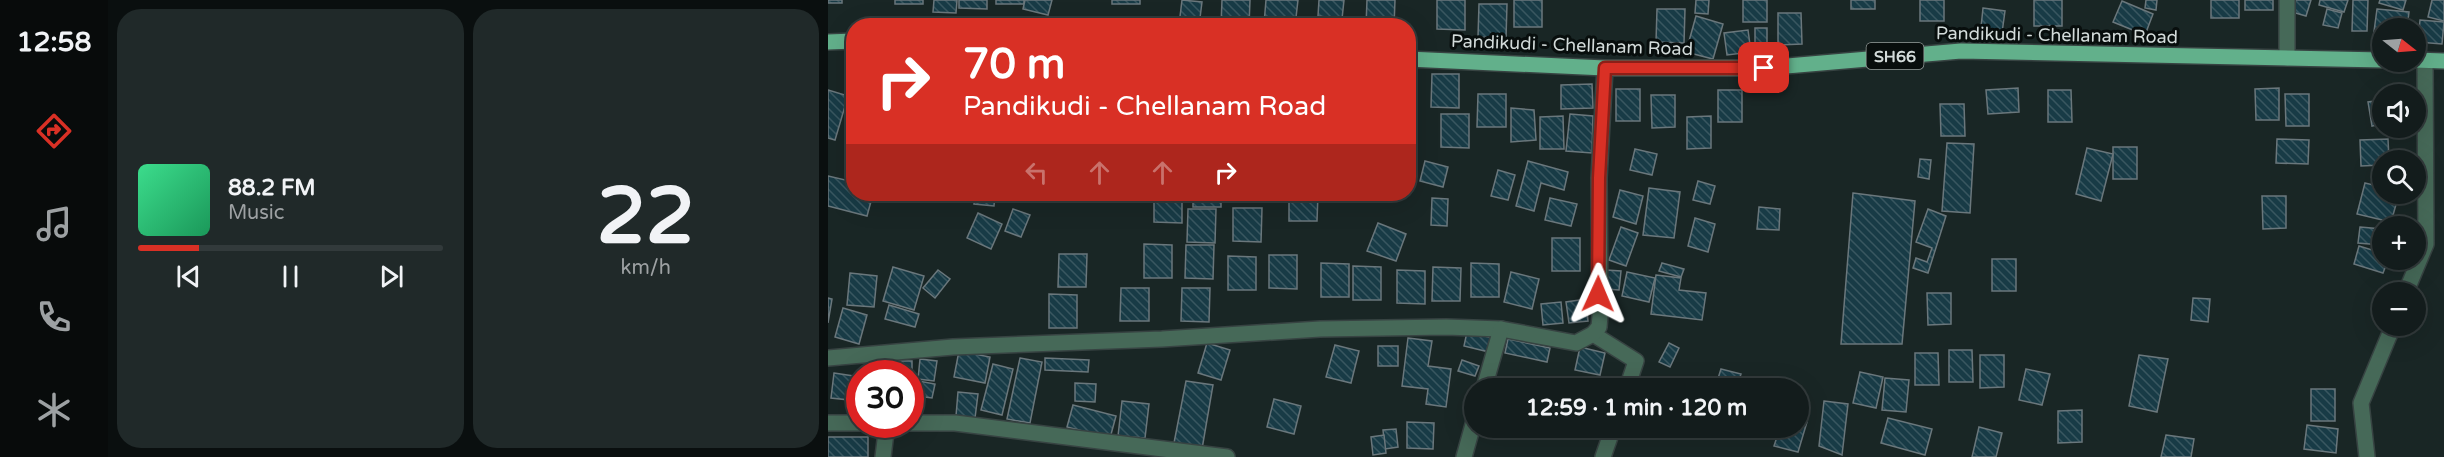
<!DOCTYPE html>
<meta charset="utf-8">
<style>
body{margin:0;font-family:"Varela Round",sans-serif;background:#202929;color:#f1f3f6;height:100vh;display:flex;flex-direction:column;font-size:22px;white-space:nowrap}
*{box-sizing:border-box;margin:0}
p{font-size:20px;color:#9da1a3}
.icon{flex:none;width:33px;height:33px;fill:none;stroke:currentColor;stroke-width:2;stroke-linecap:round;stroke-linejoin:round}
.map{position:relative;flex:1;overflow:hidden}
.drawer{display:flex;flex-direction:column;gap:9px;padding:9px;background:#0a0f0f;width:720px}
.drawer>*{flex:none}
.guide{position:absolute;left:18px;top:18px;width:570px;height:183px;border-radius:24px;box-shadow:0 6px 24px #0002,0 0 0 2px #323a3b;background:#d93025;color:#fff;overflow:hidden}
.needle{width:39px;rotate:107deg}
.controls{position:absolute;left:1544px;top:18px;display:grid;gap:12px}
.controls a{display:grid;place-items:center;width:54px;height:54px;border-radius:50%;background:#131c1c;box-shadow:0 6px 24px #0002,0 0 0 2px #323a3b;font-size:30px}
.speed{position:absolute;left:18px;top:360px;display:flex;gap:12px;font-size:30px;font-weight:700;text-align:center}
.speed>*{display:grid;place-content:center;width:78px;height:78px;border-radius:50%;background:#131c1c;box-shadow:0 6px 24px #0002,0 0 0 2px #323a3b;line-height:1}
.speed .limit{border:9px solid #d22;background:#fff;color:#111}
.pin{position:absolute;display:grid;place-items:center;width:51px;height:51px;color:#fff;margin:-26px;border-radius:12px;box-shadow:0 3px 9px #0006}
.me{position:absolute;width:66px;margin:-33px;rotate:1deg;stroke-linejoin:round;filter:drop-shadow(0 0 4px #0008)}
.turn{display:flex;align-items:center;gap:21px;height:126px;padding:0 18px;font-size:27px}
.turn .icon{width:78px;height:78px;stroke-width:2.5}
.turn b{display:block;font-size:42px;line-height:51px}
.lanes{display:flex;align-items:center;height:57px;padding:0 18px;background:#0003;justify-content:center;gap:30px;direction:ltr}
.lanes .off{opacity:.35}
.drawer .tile{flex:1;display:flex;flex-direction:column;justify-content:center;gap:9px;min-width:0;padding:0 21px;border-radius:24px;background:#202929}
.drawer .dial{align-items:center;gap:0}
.dial b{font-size:78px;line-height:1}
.song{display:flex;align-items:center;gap:18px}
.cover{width:72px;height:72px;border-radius:9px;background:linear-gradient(135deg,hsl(150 70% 55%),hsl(150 70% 35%))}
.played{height:6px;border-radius:3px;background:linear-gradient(90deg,#d93025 20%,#323a3b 20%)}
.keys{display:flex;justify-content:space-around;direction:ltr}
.drawer .tiles{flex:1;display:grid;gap:9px;grid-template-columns:repeat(2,1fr)}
.trip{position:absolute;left:636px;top:378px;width:345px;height:60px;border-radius:30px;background:#131c1c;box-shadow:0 6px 24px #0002,0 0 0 2px #323a3b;font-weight:700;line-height:60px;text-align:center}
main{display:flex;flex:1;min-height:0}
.tabs{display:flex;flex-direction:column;width:108px;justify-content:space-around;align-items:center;background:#080b0b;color:#9da1a3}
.tabs .icon{width:42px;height:42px}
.tabs .on{color:#d93025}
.tabs b{font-size:27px;color:#f1f3f6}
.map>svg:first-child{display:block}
</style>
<main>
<nav class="tabs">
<b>12:58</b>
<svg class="icon on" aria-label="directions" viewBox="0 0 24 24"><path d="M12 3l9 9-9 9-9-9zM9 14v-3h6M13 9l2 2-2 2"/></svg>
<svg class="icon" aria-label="music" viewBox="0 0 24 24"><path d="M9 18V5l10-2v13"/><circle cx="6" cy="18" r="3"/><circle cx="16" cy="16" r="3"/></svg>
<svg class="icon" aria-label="phone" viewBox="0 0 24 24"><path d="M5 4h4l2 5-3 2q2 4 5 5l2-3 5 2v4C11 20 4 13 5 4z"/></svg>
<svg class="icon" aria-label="climate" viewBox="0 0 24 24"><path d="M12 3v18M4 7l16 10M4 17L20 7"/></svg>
</nav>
<section class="drawer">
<div class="tiles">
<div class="tile">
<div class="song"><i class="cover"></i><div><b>88.2 FM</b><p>Music</p></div></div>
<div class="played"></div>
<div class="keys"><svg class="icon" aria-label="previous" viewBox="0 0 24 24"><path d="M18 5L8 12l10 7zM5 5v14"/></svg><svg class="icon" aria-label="pause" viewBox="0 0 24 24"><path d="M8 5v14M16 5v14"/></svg><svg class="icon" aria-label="next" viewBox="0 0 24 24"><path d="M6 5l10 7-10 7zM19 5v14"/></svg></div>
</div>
<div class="tile dial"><b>22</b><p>km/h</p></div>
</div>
</section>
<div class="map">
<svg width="1616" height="457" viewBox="0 0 1616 457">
<defs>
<pattern id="building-back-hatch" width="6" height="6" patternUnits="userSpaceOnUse" patternTransform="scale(1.5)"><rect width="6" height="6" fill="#183b46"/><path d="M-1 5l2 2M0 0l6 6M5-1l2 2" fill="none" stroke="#395760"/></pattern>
</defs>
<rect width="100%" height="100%" fill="#192625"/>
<g fill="url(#building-back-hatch)" stroke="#6a777c" stroke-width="1.5">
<rect x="0" y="0" width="14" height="3"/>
<rect x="67" y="0" width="28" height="4"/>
<path d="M106 0H129L128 13 105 12Z"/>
<path d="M131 0H159V9L131 8Z"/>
<rect x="168" y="0" width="28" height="4"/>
<path d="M197 0H224L220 15 195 9Z"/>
<rect x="284" y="0" width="28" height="4"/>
<path d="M354 0 374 2 371 26 351 25Z"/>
<path d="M394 0H422L421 26H393Z"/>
<path d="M438 0H470L467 26 436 24Z"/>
<path d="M491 0H516L514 19 490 16Z"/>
<path d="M539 0H567L566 26H538Z"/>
<path d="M609 0H637V30L609 29Z"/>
<rect x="686" y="0" width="28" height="27"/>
<path d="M868 0H881L880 14 867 13Z"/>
<rect x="915" y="0" width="24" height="22"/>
<rect x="1023" y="0" width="24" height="9"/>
<rect x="1092" y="0" width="24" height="21"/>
<rect x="1206" y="0" width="28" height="26"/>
<path d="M1318 0H1329L1328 10 1317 8Z"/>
<rect x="1383" y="0" width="28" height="18"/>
<rect x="1417" y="0" width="28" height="10"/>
<path d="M1467 0H1483L1478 16 1464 12Z"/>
<path d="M1492 0H1520L1516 12 1491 5Z"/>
<path d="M1525 0H1540L1539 31H1524Z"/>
<path d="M1552 0H1578L1575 10 1551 3Z"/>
<path d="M1604 0H1616V21L1600 17Z"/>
<path d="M1294 1 1325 14 1317 35 1285 22Z"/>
<path d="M651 4H679L678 38 650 37Z"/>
<path d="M1155 8 1177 11 1173 40 1152 37Z"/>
<path d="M829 9H857L856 43 828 42Z"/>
<path d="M1499 9 1514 13 1510 28 1495 25Z"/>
<path d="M1549 9 1581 12 1579 28H1554V40L1545 39Z"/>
<path d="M950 13H973L974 44 950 45Z"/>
<path d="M868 16 895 24 885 59 858 52Z"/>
<path d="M1592 20 1616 22 1614 44 1590 42Z"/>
<rect x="927" y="28" width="12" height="19"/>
<path d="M920 30 923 52 899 55 896 33Z"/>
<path d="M604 74H631V108L603 107Z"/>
<path d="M764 84 765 108 733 109V85Z"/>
<path d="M1190 88 1191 112 1160 114 1158 90Z"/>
<path d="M1451 88V120H1428L1427 89Z"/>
<rect x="788" y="89" width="24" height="32"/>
<path d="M0 90 20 96 7 140 0 138Z"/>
<rect x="890" y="90" width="24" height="32"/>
<path d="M1220 90H1243L1244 122H1220Z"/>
<path d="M650 94H678V127H649Z"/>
<path d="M1457 94H1481V126H1458Z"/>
<path d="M823 95H847V127L824 128Z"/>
<path d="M1554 100V124L1544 126 1540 102Z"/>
<path d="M1112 104H1136L1137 136H1113Z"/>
<path d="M683 108 706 110 708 140 683 142Z"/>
<path d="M613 114H641V148L613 147Z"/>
<path d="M742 114 765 116 764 153 738 151Z"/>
<path d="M735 116 736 149H712V117Z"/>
<path d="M883 116V148L859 149V117Z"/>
<path d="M1449 139 1481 140 1480 164 1448 163Z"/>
<path d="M1560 139 1561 160H1554V165L1533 166 1532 140Z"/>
<path d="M1119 143 1146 144 1142 213 1114 211Z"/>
<rect x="1285" y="147" width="24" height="32"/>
<path d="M1259 148 1285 154 1273 201 1248 194Z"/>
<path d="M807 149 829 154 824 175 802 170Z"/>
<path d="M1092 159 1103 160 1101 179 1090 177Z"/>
<path d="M597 161 620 167 615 187 592 181Z"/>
<path d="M700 161 740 172 736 190 713 183 706 211 688 206Z"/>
<path d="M670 170 687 175 680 200 663 196Z"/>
<path d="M0 176 26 182V194H45L39 216 0 206Z"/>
<path d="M870 181 887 186 882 204 865 200Z"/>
<path d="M1537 183 1554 187V194H1571L1563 222 1529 214Z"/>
<path d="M821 188 852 192 846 238 815 235Z"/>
<path d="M792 190 815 196 808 224 785 217Z"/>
<path d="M1025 193 1087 201 1074 344H1013Z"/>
<path d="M147 194H167L166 206 146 204Z"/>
<path d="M326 194H354V223L326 222Z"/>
<rect x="365" y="194" width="28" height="13"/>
<path d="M461 194H490L489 221H461Z"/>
<path d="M1434 196H1458V228L1435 229Z"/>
<path d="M604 198 620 199 619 226 603 225Z"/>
<path d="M722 198 749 204 743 226 717 220Z"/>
<path d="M931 207 952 209 951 230 929 229Z"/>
<path d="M405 208H434L433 242 405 241Z"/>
<path d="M185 209 202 215 193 237 177 231Z"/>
<path d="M360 209H388L387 243 359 242Z"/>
<path d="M1100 209 1118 216 1100 273 1085 268 1088 258 1099 262 1104 248 1088 242Z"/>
<path d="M150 213 174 224 163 249 139 238Z"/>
<path d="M867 218 887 224 880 252 860 246Z"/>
<path d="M550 223 578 234 568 261 539 251Z"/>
<path d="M793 227 810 233 798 266 781 260Z"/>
<path d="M1532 227 1554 229 1553 245 1530 243Z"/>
<rect x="724" y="238" width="28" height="33"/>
<path d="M316 244 344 245V278H316Z"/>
<path d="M358 245H386L385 279 357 278Z"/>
<path d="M1531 246 1554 253V260H1560L1555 273 1526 264Z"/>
<path d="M231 254H259L258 287H230Z"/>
<path d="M441 255H469V289L441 288Z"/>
<path d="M400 256 428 257V290H400Z"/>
<rect x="1164" y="259" width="24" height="32"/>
<path d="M493 263 521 264V297H493Z"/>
<path d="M643 263 671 264V297H643Z"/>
<path d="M834 263 856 269 853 277 831 271Z"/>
<path d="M525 266 553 267V300H525Z"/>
<path d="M65 267 96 276 86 310 55 301Z"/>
<path d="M605 267 633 268 632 301H604Z"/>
<path d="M110 270 122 279 107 298 95 288Z"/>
<path d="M569 270 597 271V304L569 303Z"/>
<path d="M778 270 793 271 791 290 777 289Z"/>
<path d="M683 272 711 279 704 309 676 302Z"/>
<path d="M799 272 827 278 821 302 794 296Z"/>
<path d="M22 273 49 276 46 307 19 305Z"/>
<path d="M828 275 853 278 851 290 878 293 874 320 823 314Z"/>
<path d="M293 288H321V321H292Z"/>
<path d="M354 288H382L381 322 353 321Z"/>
<path d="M1099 293H1123V324L1100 325Z"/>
<path d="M221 294 249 295V328H221Z"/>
<path d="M0 298 4 299 0 323Z"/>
<path d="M1365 298 1382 299 1380 322 1363 320Z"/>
<path d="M758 299 760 321 741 323 738 302Z"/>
<path d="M733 302 735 323 715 325 713 304Z"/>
<path d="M61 305 91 314 87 327 57 319Z"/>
<path d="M15 308 39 315 31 344 7 337Z"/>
<path d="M639 332 665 338 661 352 636 346Z"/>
<path d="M580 338 604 341 600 366 623 369 618 407 598 404 600 389 574 386Z"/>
<path d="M680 339 722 348 719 362 677 353Z"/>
<path d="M379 343 402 350 393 380 370 373Z"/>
<path d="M841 343 851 348 842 367 831 362Z"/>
<path d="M507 345 531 351 523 383 498 377Z"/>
<rect x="550" y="346" width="20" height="20"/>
<path d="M752 347 777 353 772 375 747 370Z"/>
<path d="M1121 350H1144L1145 382H1121Z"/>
<path d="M131 351 162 357 157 383 126 377Z"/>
<path d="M1087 353H1110L1111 385H1087Z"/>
<path d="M1152 355H1176V387L1152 388Z"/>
<path d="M1311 355 1340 359 1329 412 1301 406Z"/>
<path d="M192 358 214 362 202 423 179 419Z"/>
<path d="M217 358 261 360 260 372 217 370Z"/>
<path d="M92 359 109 361 106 381 90 379Z"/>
<path d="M634 360 651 366 647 376 630 371Z"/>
<path d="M58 361H84V377L82 374H58Z"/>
<path d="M165 364 185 369 174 415 153 410Z"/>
<path d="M893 369 913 374 908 388H887Z"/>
<path d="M1198 369 1222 374 1214 405 1191 400Z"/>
<path d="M1032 372 1055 377 1048 408 1025 403Z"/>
<path d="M6 373 32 377V418L28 417 30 401 3 398Z"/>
<path d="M1057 378 1081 380 1078 412 1054 410Z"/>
<path d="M85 380 107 384 104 398 82 395Z"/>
<path d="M358 381 385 385 374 449 346 443Z"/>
<path d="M247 383 268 384 267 402 247 401Z"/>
<rect x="1483" y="389" width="24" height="32"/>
<path d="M130 392 150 394 147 418 128 416Z"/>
<path d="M446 399 473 406 466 434 439 427Z"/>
<path d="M294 401 321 404 317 438 290 436Z"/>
<path d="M996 401 1020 404 1014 455 991 446Z"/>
<path d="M245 405 288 416 282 438 239 427Z"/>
<path d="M1254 410V442L1230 443V411Z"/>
<path d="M1060 418 1104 429 1097 455 1053 443Z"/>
<path d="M970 419 979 422 970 452 946 446 952 428H970Z"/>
<path d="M579 422 606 423 605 449 579 448Z"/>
<path d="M1479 425 1510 429 1508 453 1476 449Z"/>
<path d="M1151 427 1174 433 1168 457H1144Z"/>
<path d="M842 428H874L871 438 842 429Z"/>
<path d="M568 429 570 447 557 449 555 430Z"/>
<path d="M556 435 558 453 545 455 543 437Z"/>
<path d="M1338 435 1366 439 1363 457H1333Z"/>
<rect x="0" y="437" width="40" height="20"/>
</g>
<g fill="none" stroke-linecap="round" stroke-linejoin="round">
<g stroke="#374342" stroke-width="18">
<g id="street">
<path d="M1459 58V0"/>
<path d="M1578 292 1598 244 1597 60"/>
<path d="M765 334 808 361 799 388"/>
<path d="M0 358 125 347 334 339 492 329 618 327 673 329 748 343 765 334 771 327 772 316 771 178 777 68"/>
<path d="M656 388 673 329"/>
<path d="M0 423H32"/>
<path d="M82 423H127L399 457"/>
<path d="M55 457 59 424"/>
<path d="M636 457 646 421"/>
<path d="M775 457 785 428"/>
<path d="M1539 457 1533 403 1565 326"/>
</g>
</g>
<g stroke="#374342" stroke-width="18">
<g id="primary">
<path d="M0 42 26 41"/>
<path d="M580 59 777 68H936L1133 51 1554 60"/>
<path d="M1587 60 1616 61"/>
</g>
</g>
<use href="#street" stroke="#466958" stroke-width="15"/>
<use href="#primary" stroke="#62b08b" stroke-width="15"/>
</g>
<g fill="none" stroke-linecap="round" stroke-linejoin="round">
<g stroke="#8d1f18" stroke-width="15">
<path id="route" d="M770 294 771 178 777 68H936"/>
</g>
<use href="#route" stroke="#d93025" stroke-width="10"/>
</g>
<g text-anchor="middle" stroke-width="6" stroke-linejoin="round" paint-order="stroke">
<rect fill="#080e0d" stroke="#969e9c" stroke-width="1.5" x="1038.5" y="43" width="57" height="26" rx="4.5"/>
<g font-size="16" font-weight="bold" fill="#d3dbda">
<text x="1067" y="62">SH66</text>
</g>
<g font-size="18" fill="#d3dbda" stroke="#080e0d">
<text transform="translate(1229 35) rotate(1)" y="6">Pandikudi - Chellanam Road</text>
<text transform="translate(744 45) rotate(2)" y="6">Pandikudi - Chellanam Road</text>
</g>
</g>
</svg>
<div class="controls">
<a><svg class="needle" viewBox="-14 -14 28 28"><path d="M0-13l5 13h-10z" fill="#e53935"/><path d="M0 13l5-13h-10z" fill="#9da1a3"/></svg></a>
<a><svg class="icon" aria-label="sound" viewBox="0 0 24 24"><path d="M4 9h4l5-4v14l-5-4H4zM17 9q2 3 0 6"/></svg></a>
<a><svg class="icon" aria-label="search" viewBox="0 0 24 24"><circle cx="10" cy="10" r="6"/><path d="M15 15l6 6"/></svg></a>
<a>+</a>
<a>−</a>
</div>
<div class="speed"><div class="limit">30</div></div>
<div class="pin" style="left:936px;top:68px;background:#d93025"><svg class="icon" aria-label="arrive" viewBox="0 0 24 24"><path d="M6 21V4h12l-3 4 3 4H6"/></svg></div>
<svg class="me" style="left:770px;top:294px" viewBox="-20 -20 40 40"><path d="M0-17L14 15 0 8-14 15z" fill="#d93025" stroke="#fff" stroke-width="4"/></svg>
<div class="trip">12:59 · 1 min · 120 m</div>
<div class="guide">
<div class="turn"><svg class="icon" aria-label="right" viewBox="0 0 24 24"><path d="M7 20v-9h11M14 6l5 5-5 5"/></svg><div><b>70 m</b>Pandikudi - Chellanam Road</div></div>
<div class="lanes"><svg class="icon off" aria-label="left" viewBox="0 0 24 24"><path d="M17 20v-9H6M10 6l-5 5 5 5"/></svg><svg class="icon off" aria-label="ahead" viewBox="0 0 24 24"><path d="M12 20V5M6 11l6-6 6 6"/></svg><svg class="icon off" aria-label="ahead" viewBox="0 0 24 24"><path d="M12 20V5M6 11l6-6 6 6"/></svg><svg class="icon" aria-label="right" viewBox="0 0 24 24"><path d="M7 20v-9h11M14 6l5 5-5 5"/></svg></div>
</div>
</div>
</main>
